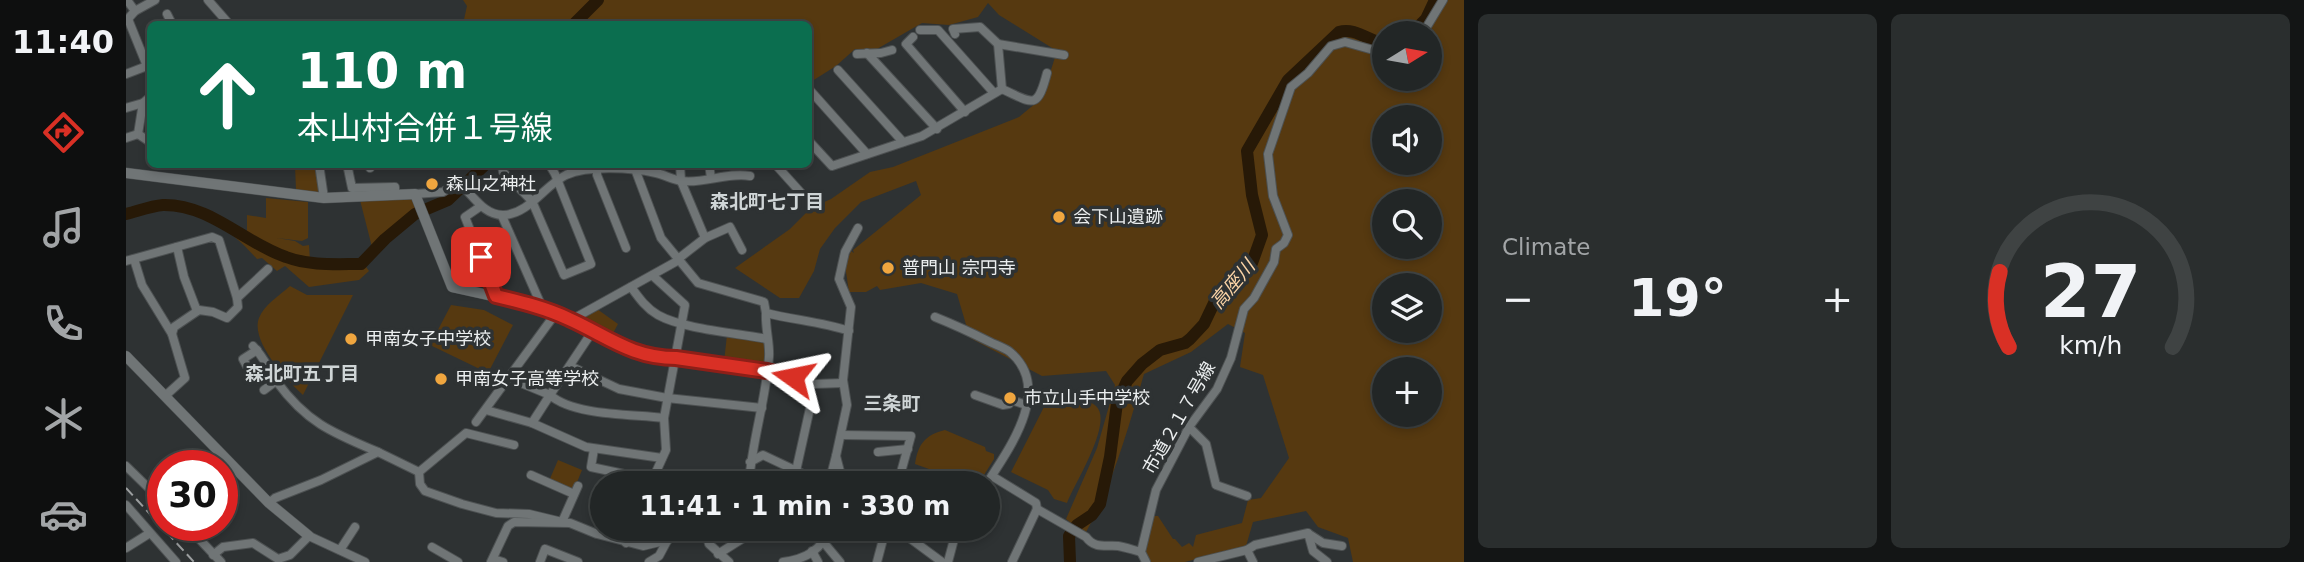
<!DOCTYPE html>
<meta charset="utf-8">
<style>
body{margin:0;font-family:"DejaVu Sans","Noto Sans JP",sans-serif;background:#2a2e2e;color:#f1f3f6;height:100vh;display:flex;flex-direction:column;font-size:26px;white-space:nowrap}
*{box-sizing:border-box;margin:0}
p{font-size:23px;color:#a2a5a7}
.icon{flex:none;width:38px;height:38px;fill:none;stroke:currentColor;stroke-width:2;stroke-linecap:round;stroke-linejoin:round}
.map{position:relative;flex:1;overflow:hidden}
.details{display:flex;flex-direction:column;gap:14px;padding:14px;background:#131515;width:840px}
.details>*{flex:none}
.banner{position:absolute;left:21px;top:21px;width:665px;height:147px;border-radius:10px;box-shadow:0 4px 10px #0003,0 0 0 2px #3f4343;background:#0b6e4f;color:#fff;overflow:hidden}
.needle{width:46px;rotate:79deg}
.tools{position:absolute;left:1246px;top:21px;display:grid;gap:14px}
.tools a{display:grid;place-items:center;width:70px;height:70px;border-radius:50%;background:#222626;box-shadow:0 4px 10px #0003,0 0 0 2px #3f4343;font-size:35px}
.speed{position:absolute;left:21px;top:450px;display:flex;gap:14px;font-size:35px;font-weight:700;text-align:center}
.speed>*{display:grid;place-content:center;width:91px;height:91px;border-radius:50%;background:#222626;box-shadow:0 4px 10px #0003,0 0 0 2px #3f4343;line-height:1}
.speed .limit{border:10px solid #d22;background:#fff;color:#111}
.pin{position:absolute;display:grid;place-items:center;width:60px;height:60px;color:#fff;margin:-30px;border-radius:14px;box-shadow:0 4px 10px #0006}
.me{position:absolute;width:77px;margin:-38px;rotate:282deg;stroke-linejoin:round;filter:drop-shadow(0 0 5px #0008)}
.turn{display:flex;align-items:center;gap:24px;height:147px;padding:0 35px;font-size:32px}
.turn .icon{width:91px;height:91px;stroke-width:2.5}
.turn b{display:block;font-size:49px;line-height:60px}
.big{font-size:52px;font-weight:600;line-height:1.1}
.details .tile{flex:1;display:flex;flex-direction:column;justify-content:center;gap:10px;min-width:0;padding:0 24px;border-radius:10px;background:#2a2e2e}
.details .dial{align-items:center;gap:0}
.dial svg{height:182px;overflow:visible;fill:none;stroke:#3f4343;stroke-width:7;stroke-linecap:round;text-anchor:middle}
.dial text{fill:#f1f3f6;stroke:none}
.heat{display:flex;justify-content:space-between;align-items:center;font-size:38px;direction:ltr}
.details .tiles{flex:1;display:grid;gap:14px;grid-template-columns:repeat(2,1fr)}
.trip{position:absolute;left:464px;top:471px;width:410px;height:70px;border-radius:35px;background:#222626;box-shadow:0 4px 10px #0003,0 0 0 2px #3f4343;font-weight:600;line-height:70px;text-align:center}
main{display:flex;flex:1;min-height:0}
.tabs{display:flex;flex-direction:column;width:126px;justify-content:space-around;align-items:center;background:#0e0f0f;color:#a2a5a7}
.tabs .icon{width:49px;height:49px}
.tabs .current{color:#d93025}
.tabs b{font-size:32px;color:#f1f3f6}
.map>svg:first-child{display:block}
</style>
<main>
<nav class="tabs">
<b>11:40</b>
<svg class="icon current" aria-label="directions" viewBox="0 0 24 24"><path d="M12 3l9 9-9 9-9-9zM9 14v-3h6M13 9l2 2-2 2"/></svg>
<svg class="icon" aria-label="music" viewBox="0 0 24 24"><path d="M9 18V5l10-2v13"/><circle cx="6" cy="18" r="3"/><circle cx="16" cy="16" r="3"/></svg>
<svg class="icon" aria-label="phone" viewBox="0 0 24 24"><path d="M5 4h4l2 5-3 2q2 4 5 5l2-3 5 2v4C11 20 4 13 5 4z"/></svg>
<svg class="icon" aria-label="climate" viewBox="0 0 24 24"><path d="M12 3v18M4 7l16 10M4 17L20 7"/></svg>
<svg class="icon" aria-label="car" viewBox="0 0 24 24"><path d="M5 17H2v-5l4-1 3-4h7l3 4 3 1v5h-3M9 17h6M6 11h13"/><circle cx="7" cy="17" r="2"/><circle cx="17" cy="17" r="2"/></svg>
</nav>
<div class="map">
<svg width="1338" height="562" viewBox="0 0 1338 562">
<rect width="100%" height="100%" fill="#2e3233"/>
<g fill="#563910" fill-rule="evenodd">
<path d="M337 0H1338V562H1227L1222 538 1192 527 1180 511 1127 522 1120 546 1059 562H1024L1019 554 1028 516H1032L1047 539H1049L1056 547 1063 543 1067 547 1070 535 1116 523 1122 500 1135 498 1163 458 1137 375 1114 367 1119 333 1102 324 1065 352 1018 374C1002 429 987 484 959 534L940 519 971 448 989 385 980 371 916 376 844 338 831 294 795 283 754 290 751 286 740 292H723L719 265 725 251 728 253 727 250 795 195 790 181 735 202 709 228 694 249 688 271 673 298H654L609 268 664 229 685 208 705 199 744 172 767 167 893 117 916 98 931 51 873 15 862 3 852 17 823 25 796 23 751 49H729L710 66 683 83 682 24H337L341 6ZM1258 33H1304V79H1258ZM1258 117H1304V163H1258ZM1258 201H1304V247H1258ZM1258 285H1304V331H1258ZM1258 369H1304V415H1258Z"/>
<path d="M169 165H190L194 195 170 190Z"/>
<path d="M140 198 182 202V238L176 241 151 238 169 241 177 246 183 245 184 261 235 260 243 271 233 280 183 287 159 266 151 271 136 258 131 259C117 244 105 231 86 223L88 217 121 231V215L140 218Z"/>
<path d="M282 198 287 200 290 208 246 247 234 200Z"/>
<path d="M164 286 181 295H227L177 395C161 381 124 341 133 318 138 305 154 295 164 286Z"/>
<path d="M325 305 358 310 387 325 362 373 304 345Z"/>
<path d="M471 309 492 324 485 337 456 322 457 316Z"/>
<path d="M601 335 638 341 641 355 639 369 598 362Z"/>
<path d="M927 394C939 397 961 398 970 406 988 422 948 484 941 503L928 499 922 490 885 472 923 397Z"/>
<path d="M819 430 859 447 860 451 868 454V459L853 483H826L828 478 789 464C792 444 799 435 819 430Z"/>
<path d="M432 460 456 470 447 492 423 481Z"/>
</g>
<g fill="none" stroke-linecap="round" stroke-linejoin="round">
<g stroke="#271907" stroke-width="12">
<path d="M448 24 472 0"/>
<path d="M1286 33 1300 19 1309 0"/>
<path d="M0 214C12 211 25 206 37 205 84 204 118 243 160 257 184 266 209 264 235 264L259 239 289 214 322 200 360 164"/>
<path d="M944 562 943 536 951 525 966 515 974 504 984 457 991 403 1001 381 1016 364 1034 350 1059 343 1064 339 1078 324 1089 301 1100 290 1112 274 1126 263 1136 235 1126 195 1121 151 1162 80 1213 32C1229 27 1243 41 1258 44"/>
</g>
<g stroke="#4d5152" stroke-width="10">
<g id="minor">
<path d="M1 0 9 11"/>
<path d="M82 0 103 24"/>
<path d="M41 14 46 24"/>
<path d="M1 20 9 11 29 0"/>
<path d="M794 30H812L868 93"/>
<path d="M1297 33 1317 0"/>
<path d="M787 37 780 44 839 112"/>
<path d="M872 44 938 55"/>
<path d="M741 53 811 129"/>
<path d="M731 54 755 53 766 50"/>
<path d="M712 70 777 142"/>
<path d="M0 74 21 66 2 19"/>
<path d="M682 88 741 154"/>
<path d="M876 89C907 103 911 111 921 73"/>
<path d="M0 108 17 103"/>
<path d="M12 134 17 103 24 97"/>
<path d="M12 134 24 142"/>
<path d="M0 138 12 134"/>
<path d="M682 140 706 166 796 136 876 89 872 44 854 27 827 29 829 34"/>
<path d="M193 164 198 198"/>
<path d="M221 164 226 188 269 187V195"/>
<path d="M243 164 244 168"/>
<path d="M376 164 377 172 406 201 438 275 465 264 429 174 423 164"/>
<path d="M554 164 555 181 579 238"/>
<path d="M583 164 585 178"/>
<path d="M649 164 676 194"/>
<path d="M471 165V175L500 248"/>
<path d="M509 169 535 238 572 283 638 302 640 313C668 320 696 322 723 331"/>
<path d="M289 194 317 192 332 182C346 193 357 216 378 215 403 214 419 185 440 175 463 165 506 168 530 173 539 175 547 180 556 181 578 184 601 172 624 176"/>
<path d="M355 206 339 217 370 296"/>
<path d="M376 216 416 307"/>
<path d="M51 247 58 277 71 311"/>
<path d="M8 259 16 285 46 334"/>
<path d="M552 259 579 238 604 227 616 250"/>
<path d="M553 260 445 320C478 339 511 358 550 358L641 371 688 384 717 383"/>
<path d="M0 261 86 237 93 240 111 298 112 307 101 318 87 312 73 310 48 327 46 334 59 378 39 396"/>
<path d="M505 287C513 298 520 308 532 315 557 329 611 333 641 339"/>
<path d="M111 298 142 269"/>
<path d="M809 317C829 325 846 333 864 342 870 345 879 348 884 352 927 388 884 448 861 483"/>
<path d="M127 346C138 357 143 370 151 382 181 423 207 433 252 452"/>
<path d="M444 366 493 389 541 398 636 408"/>
<path d="M123 370 117 359 131 350"/>
<path d="M383 378 424 395 466 332"/>
<path d="M138 390 150 381"/>
<path d="M849 395 877 405 883 404 886 400 900 405"/>
<path d="M360 410 406 423 460 447 536 458"/>
<path d="M350 422 430 313"/>
<path d="M406 423 424 395C448 416 506 414 538 418"/>
<path d="M1063 427 1080 444 1090 485 1121 496"/>
<path d="M715 435 785 436 772 483"/>
<path d="M468 449 465 467 526 480"/>
<path d="M752 452 782 449"/>
<path d="M624 462 637 455 696 483"/>
<path d="M0 466 37 502"/>
<path d="M670 471 686 399"/>
<path d="M293 472 294 484 299 491 336 504 370 513 403 514 436 522 452 486"/>
<path d="M405 475 448 494"/>
<path d="M866 476 910 503 911 509 960 537C969 549 979 545 992 546 999 547 1007 550 1015 552"/>
<path d="M774 478 787 483"/>
<path d="M525 483 540 450 538 418 559 305 527 276"/>
<path d="M623 483C626 440 640 400 643 357 644 343 639 328 640 313"/>
<path d="M703 483 710 456"/>
<path d="M717 483 710 456 721 405 717 380 725 307 713 279 719 252 732 228"/>
<path d="M143 503 149 498 195 480 252 452 293 472 340 433 388 445"/>
<path d="M0 505 50 562"/>
<path d="M60 525 95 562"/>
<path d="M579 528 583 544 603 562"/>
<path d="M596 528 627 531 652 538 692 536 701 538"/>
<path d="M770 528 816 562"/>
<path d="M1183 534 1197 543 1216 546"/>
<path d="M500 543 506 528"/>
<path d="M699 544 714 562"/>
<path d="M306 547 332 562"/>
<path d="M0 548 24 533"/>
<path d="M214 550 229 527"/>
<path d="M1121 550 1129 545 1182 533 1187 551 1201 562"/>
<path d="M686 551 692 562"/>
<path d="M592 554 619 537"/>
<path d="M87 555 97 547 127 543 152 559 164 555 183 536 239 562"/>
<path d="M367 559 377 562"/>
<path d="M365 562 382 526 388 522 444 523 471 534 517 546 542 540"/>
<path d="M414 562 419 549 452 562"/>
<path d="M523 562 533 556 548 528"/>
<path d="M657 562C680 559 696 550 704 528"/>
<path d="M751 562 760 528"/>
<path d="M822 562 831 528"/>
<path d="M886 562 911 509"/>
<path d="M1020 562 1015 552 1030 490 1063 427 1091 389 1105 358 1118 309 1128 298 1148 262 1150 249 1158 243 1162 235 1147 196 1142 154 1165 87 1182 73 1205 46 1219 42 1258 53"/>
<path d="M1072 562 1121 550 1127 562"/>
</g>
</g>
<g stroke="#4d5152" stroke-width="11">
<g id="tertiary">
<path d="M0 173 198 198 289 194 326 287 416 307 445 320"/>
<path d="M0 356 143 503 183 536"/>
</g>
</g>
<use href="#minor" stroke="#707576" stroke-width="8"/>
<use href="#tertiary" stroke="#707576" stroke-width="10"/>
<path stroke="#9c9fa0" stroke-width="2" stroke-dasharray="10 5" stroke-linecap="butt" d="M0 488 68 562"/>
</g>
<g fill="none" stroke-linecap="round" stroke-linejoin="round">
<g stroke="#8d1f18" stroke-width="18">
<path id="route" d="M355 257 370 296C395 302 420 308 443 319 481 336 506 358 550 358L641 371 667 377"/>
</g>
<use href="#route" stroke="#d93025" stroke-width="12"/>
</g>
<g fill="#f0a63f" stroke="#2e3233" stroke-width="2.5">
<circle cx="306" cy="184" r="7"/>
<circle cx="933" cy="217" r="7"/>
<circle cx="762" cy="268" r="7"/>
<circle cx="225" cy="339" r="7"/>
<circle cx="315" cy="379" r="7"/>
<circle cx="884" cy="398" r="7"/>
</g>
<g text-anchor="middle" stroke-width="7" stroke-linejoin="round" paint-order="stroke">
<g font-size="18" fill="#ebeeef" stroke="#2e3233" text-anchor="start">
<text x="320" y="190">森山之神社</text>
<text x="947" y="223">会下山遺跡</text>
<text x="776" y="274">普門山 宗円寺</text>
<text x="239" y="345">甲南女子中学校</text>
<text x="329" y="385">甲南女子高等学校</text>
<text x="898" y="404">市立山手中学校</text>
</g>
<g font-size="18" fill="#ebeeef" stroke="#2e3233">
<text transform="translate(1053 418) rotate(-60)" y="6">市道２１７号線</text>
</g>
<g font-size="19" font-weight="bold" fill="#cfd5d6" stroke="#2e3233">
<text x="641" y="208">森北町七丁目</text>
<text x="176" y="380">森北町五丁目</text>
<text x="766" y="410">三条町</text>
</g>
<g font-size="19" font-style="italic" fill="#fbd4a6" stroke="#2e3233">
<text transform="translate(1106 284) rotate(-50)" y="7">高座川</text>
</g>
</g>
</svg>
<div class="tools">
<a><svg class="needle" viewBox="-14 -14 28 28"><path d="M0-13l5 13h-10z" fill="#e53935"/><path d="M0 13l5-13h-10z" fill="#a2a5a7"/></svg></a>
<a><svg class="icon" aria-label="sound" viewBox="0 0 24 24"><path d="M4 9h4l5-4v14l-5-4H4zM17 9q2 3 0 6"/></svg></a>
<a><svg class="icon" aria-label="search" viewBox="0 0 24 24"><circle cx="10" cy="10" r="6"/><path d="M15 15l6 6"/></svg></a>
<a><svg class="icon" aria-label="layers" viewBox="0 0 24 24"><path d="M12 4l9 5-9 5-9-5zM3 14l9 5 9-5"/></svg></a>
<a>+</a>
</div>
<div class="speed"><div class="limit">30</div></div>
<div class="pin" style="left:355px;top:257px;background:#d93025"><svg class="icon" aria-label="arrive" viewBox="0 0 24 24"><path d="M6 21V4h12l-3 4 3 4H6"/></svg></div>
<svg class="me" style="left:667px;top:377px" viewBox="-20 -20 40 40"><path d="M0-17L14 15 0 8-14 15z" fill="#d93025" stroke="#fff" stroke-width="4"/></svg>
<div class="trip">11:41 · 1 min · 330 m</div>
<div class="banner">
<div class="turn"><svg class="icon" aria-label="ahead" viewBox="0 0 24 24"><path d="M12 20V5M6 11l6-6 6 6"/></svg><div><b>110 m</b>本山村合併１号線</div></div>
</div>
</div>
<section class="details">
<div class="tiles">
<div class="tile"><p>Climate</p>
<div class="heat"><a>−</a><b class="big">19°</b><a>+</a></div>
</div>
<div class="tile dial"><svg viewBox="0 0 100 80">
<path d="M14 69A42 42 0 1 1 86 69"/>
<path d="M14 69A42 42 0 0 1 10 36" stroke="#d93025"/>
<text x="50" y="56" font-size="32" font-weight="700">27</text>
<text x="50" y="72" font-size="11">km/h</text>
</svg></div>
</div>
</section>
</main>
